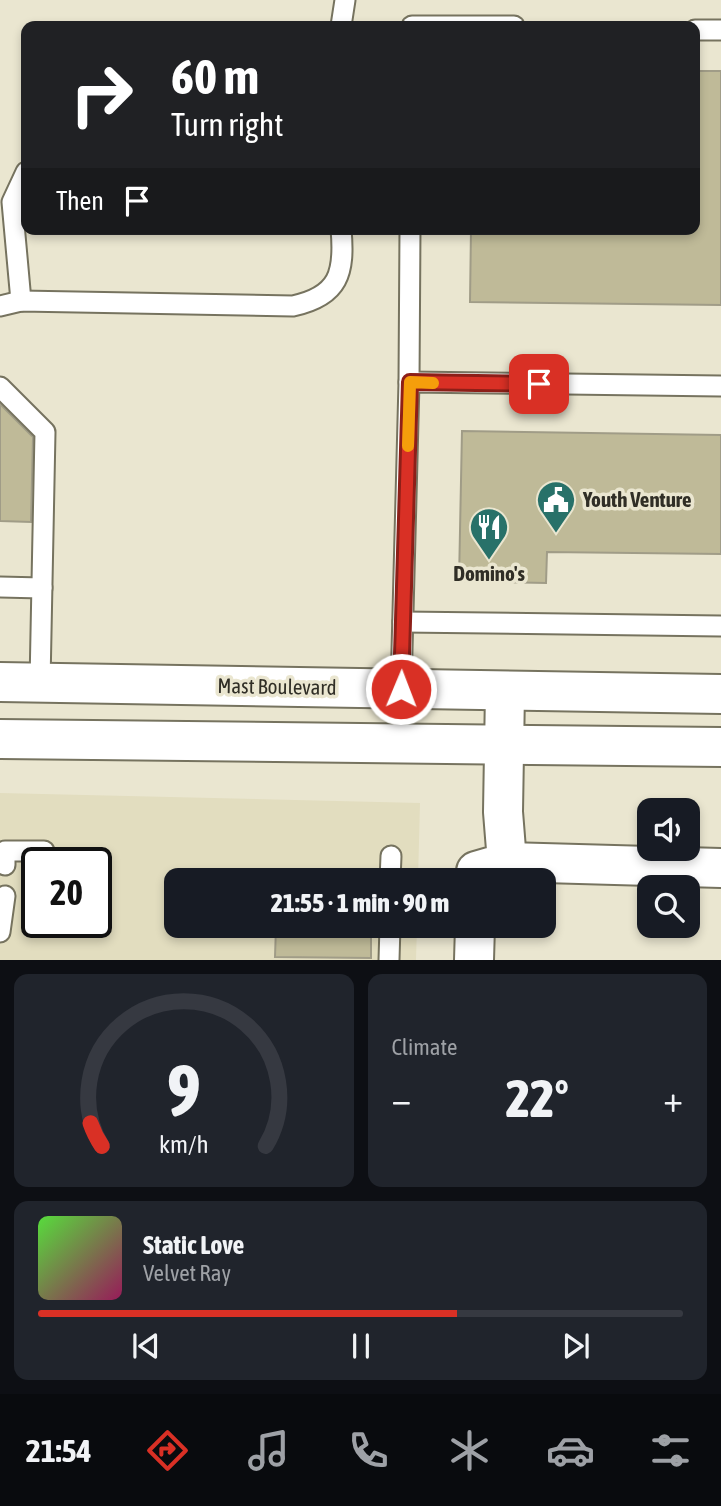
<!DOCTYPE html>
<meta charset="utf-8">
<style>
body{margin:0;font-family:"Asap Condensed",sans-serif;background:#20242c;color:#f1f3f6;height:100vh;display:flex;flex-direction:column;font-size:26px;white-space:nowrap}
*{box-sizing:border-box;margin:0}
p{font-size:23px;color:#9ea1a6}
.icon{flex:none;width:38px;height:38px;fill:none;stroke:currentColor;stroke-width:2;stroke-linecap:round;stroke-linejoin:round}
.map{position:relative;height:960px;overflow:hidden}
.drawer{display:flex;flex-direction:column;gap:14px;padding:14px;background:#0d0f14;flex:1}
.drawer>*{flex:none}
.hud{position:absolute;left:21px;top:21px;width:679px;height:214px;border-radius:14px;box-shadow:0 4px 10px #0003;background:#202124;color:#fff;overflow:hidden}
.buttons{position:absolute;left:637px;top:798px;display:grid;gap:14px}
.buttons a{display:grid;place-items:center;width:63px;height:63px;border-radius:14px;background:#171b24;box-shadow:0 4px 10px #0003;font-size:35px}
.speed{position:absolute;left:21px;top:847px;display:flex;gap:14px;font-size:35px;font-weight:700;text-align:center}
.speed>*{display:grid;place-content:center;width:91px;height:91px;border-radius:50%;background:#171b24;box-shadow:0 4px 10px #0003;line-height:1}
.speed .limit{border:4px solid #111;border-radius:10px;background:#fff;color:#111}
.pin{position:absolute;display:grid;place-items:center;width:60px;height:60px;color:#fff;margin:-30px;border-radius:14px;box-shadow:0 4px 10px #0006}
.me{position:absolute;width:77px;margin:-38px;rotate:1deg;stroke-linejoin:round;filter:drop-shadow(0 0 5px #0008)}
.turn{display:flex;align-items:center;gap:24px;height:147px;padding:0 35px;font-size:32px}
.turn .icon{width:91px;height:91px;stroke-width:2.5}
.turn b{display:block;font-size:49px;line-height:60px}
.then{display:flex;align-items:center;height:66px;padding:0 35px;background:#0003;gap:14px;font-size:26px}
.big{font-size:52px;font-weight:800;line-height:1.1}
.drawer .widget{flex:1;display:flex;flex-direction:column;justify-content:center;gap:10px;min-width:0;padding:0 24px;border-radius:14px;background:#20242c}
.drawer .dial{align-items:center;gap:0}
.dial svg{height:182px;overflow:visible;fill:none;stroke:#363941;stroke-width:7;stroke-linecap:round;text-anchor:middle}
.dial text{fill:#f1f3f6;stroke:none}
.song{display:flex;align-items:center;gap:21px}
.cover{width:84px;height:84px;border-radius:10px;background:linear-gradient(135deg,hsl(110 70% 55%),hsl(330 70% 35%))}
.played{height:7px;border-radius:4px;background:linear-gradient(90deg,#d93025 65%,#363941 65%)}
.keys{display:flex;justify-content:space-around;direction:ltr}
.heat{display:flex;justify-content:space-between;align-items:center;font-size:38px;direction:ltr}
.drawer .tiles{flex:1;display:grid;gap:14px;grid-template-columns:1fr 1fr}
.widget:last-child{grid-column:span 2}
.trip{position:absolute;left:164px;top:868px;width:392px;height:70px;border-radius:14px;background:#171b24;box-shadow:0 4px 10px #0003;font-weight:800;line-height:70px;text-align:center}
.tab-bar{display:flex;height:112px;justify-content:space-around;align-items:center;background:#090b0e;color:#9ea1a6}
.tab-bar .icon{width:49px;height:49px}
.tab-bar .on{color:#d93025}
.tab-bar b{font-size:32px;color:#f1f3f6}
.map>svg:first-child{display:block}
</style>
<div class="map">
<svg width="721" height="960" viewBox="0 0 721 960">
<rect width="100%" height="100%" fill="#eae6d0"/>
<path fill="#e2ddbf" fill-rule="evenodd" d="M0 793 420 803 418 880H177V926H417L416 960H0ZM37 863H96V922H37Z"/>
<g fill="#bfba98" stroke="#a09c87" stroke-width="2">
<path d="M695 71H721V305L470 302 471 229H695Z"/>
<path d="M0 404 33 437 31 522 0 521Z"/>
<path d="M462 431 721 435V554L547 552 546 583 459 581Z"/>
<rect x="276" y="876" width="96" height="4"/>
<path d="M276 926H371V958L275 957Z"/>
</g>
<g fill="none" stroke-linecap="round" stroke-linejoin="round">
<g stroke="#76735f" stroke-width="23">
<g id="lane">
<path d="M341 26 345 0"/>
<path d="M412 26H514"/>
<path d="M695 30H721"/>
<path d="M21 301 12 202 26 172"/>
<path d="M0 306 21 301 293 306C339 296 345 273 341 229"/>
<path d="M409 382 410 229"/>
<path d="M0 387 45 432 40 683"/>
<path d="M0 587 42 588"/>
<path d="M403 622 721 626"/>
<path d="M401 689 409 382 721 386"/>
<path d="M5 865V851H44"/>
<path d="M390 880 391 856"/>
<path d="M0 932 5 896"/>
<path d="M389 960 390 926"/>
</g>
</g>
<g stroke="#76735f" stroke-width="42">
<g id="street">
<path d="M507 862 721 868"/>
<path d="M475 880 476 871 507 862 503 812 505 691"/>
<path d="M474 960 475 926"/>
</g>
</g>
<g stroke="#76735f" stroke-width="42">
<g id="secondary">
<path d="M0 682 721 694"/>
<path d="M0 739 721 747"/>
</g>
</g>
<use href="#lane" stroke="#fff" stroke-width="19"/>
<use href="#street" stroke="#fff" stroke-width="38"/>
<use href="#secondary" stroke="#fff" stroke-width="38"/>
</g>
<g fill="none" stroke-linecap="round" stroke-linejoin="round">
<g stroke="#8d1f18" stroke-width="18">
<path id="route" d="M401 689 410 382 539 384"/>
</g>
<use href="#route" stroke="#d93025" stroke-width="12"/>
<path stroke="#f59e0b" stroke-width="12" d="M408 446 410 382 433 383"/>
</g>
<defs>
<g id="civic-pin" transform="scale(2.0125)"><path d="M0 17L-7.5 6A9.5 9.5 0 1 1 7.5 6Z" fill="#287169" stroke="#eae6d0"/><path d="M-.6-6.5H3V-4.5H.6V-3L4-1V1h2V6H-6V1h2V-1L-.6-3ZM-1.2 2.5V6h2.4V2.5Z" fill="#fff"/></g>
<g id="restaurant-pin" transform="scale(2.0125)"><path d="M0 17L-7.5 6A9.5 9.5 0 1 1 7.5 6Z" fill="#287169" stroke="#eae6d0"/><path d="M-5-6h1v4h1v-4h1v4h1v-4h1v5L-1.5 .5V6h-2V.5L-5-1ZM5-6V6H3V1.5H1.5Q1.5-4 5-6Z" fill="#fff"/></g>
</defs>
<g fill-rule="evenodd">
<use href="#civic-pin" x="556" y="500"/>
<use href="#restaurant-pin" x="489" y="527"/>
</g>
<g text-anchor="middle" stroke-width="7" stroke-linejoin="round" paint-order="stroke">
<g font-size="21" font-weight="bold" fill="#302e26" stroke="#eae6d0" text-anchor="start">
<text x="583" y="507">Youth Venture</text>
<text x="489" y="581" text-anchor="middle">Domino's</text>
</g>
<g font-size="21" fill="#302e26" stroke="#eae6d0">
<text transform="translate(277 687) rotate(1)" y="7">Mast Boulevard</text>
</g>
</g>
</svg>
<div class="buttons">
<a><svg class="icon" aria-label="sound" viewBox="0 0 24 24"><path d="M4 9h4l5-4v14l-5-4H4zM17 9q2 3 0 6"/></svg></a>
<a><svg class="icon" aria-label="search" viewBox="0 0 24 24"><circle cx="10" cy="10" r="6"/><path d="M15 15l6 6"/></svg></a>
</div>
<div class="speed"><div class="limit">20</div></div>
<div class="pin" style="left:539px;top:384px;background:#d93025"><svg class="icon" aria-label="arrive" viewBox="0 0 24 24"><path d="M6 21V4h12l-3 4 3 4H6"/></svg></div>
<svg class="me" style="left:401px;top:689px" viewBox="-20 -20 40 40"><circle r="17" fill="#d93025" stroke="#fff" stroke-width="3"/><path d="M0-11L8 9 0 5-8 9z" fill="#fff"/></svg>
<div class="trip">21:55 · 1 min · 90 m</div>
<div class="hud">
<div class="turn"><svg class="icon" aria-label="right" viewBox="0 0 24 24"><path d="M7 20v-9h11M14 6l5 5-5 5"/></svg><div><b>60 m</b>Turn right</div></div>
<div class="then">Then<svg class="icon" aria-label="arrive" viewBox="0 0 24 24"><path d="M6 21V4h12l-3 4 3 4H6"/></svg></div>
</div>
</div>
<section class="drawer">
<div class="tiles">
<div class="widget dial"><svg viewBox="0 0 100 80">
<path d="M14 69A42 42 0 1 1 86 69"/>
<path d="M14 69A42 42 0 0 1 9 59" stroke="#d93025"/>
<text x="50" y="56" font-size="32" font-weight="700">9</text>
<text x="50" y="72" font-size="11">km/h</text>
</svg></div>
<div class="widget"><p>Climate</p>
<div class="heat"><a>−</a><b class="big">22°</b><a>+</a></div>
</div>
<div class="widget">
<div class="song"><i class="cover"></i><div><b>Static Love</b><p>Velvet Ray</p></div></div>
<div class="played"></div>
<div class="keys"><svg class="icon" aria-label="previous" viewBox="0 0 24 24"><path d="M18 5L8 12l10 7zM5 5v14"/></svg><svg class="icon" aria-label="pause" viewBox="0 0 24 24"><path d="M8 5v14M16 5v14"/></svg><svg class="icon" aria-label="next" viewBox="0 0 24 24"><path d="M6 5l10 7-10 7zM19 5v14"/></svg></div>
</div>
</div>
</section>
<nav class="tab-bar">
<b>21:54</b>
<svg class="icon on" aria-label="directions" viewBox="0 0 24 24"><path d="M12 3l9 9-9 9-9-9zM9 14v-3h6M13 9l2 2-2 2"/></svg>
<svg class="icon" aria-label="music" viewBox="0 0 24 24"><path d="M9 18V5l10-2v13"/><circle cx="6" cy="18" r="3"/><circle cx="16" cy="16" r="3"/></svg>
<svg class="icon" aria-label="phone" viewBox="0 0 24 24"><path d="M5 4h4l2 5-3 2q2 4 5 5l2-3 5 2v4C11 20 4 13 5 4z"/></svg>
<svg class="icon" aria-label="climate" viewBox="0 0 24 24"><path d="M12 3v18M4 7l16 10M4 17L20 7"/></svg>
<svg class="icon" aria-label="car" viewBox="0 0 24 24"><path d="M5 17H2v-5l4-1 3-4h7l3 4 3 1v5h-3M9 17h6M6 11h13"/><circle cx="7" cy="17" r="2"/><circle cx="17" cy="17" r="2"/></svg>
<svg class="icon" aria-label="filters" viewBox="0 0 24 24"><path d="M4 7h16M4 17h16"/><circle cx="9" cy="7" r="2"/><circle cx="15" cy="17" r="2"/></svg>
</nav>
